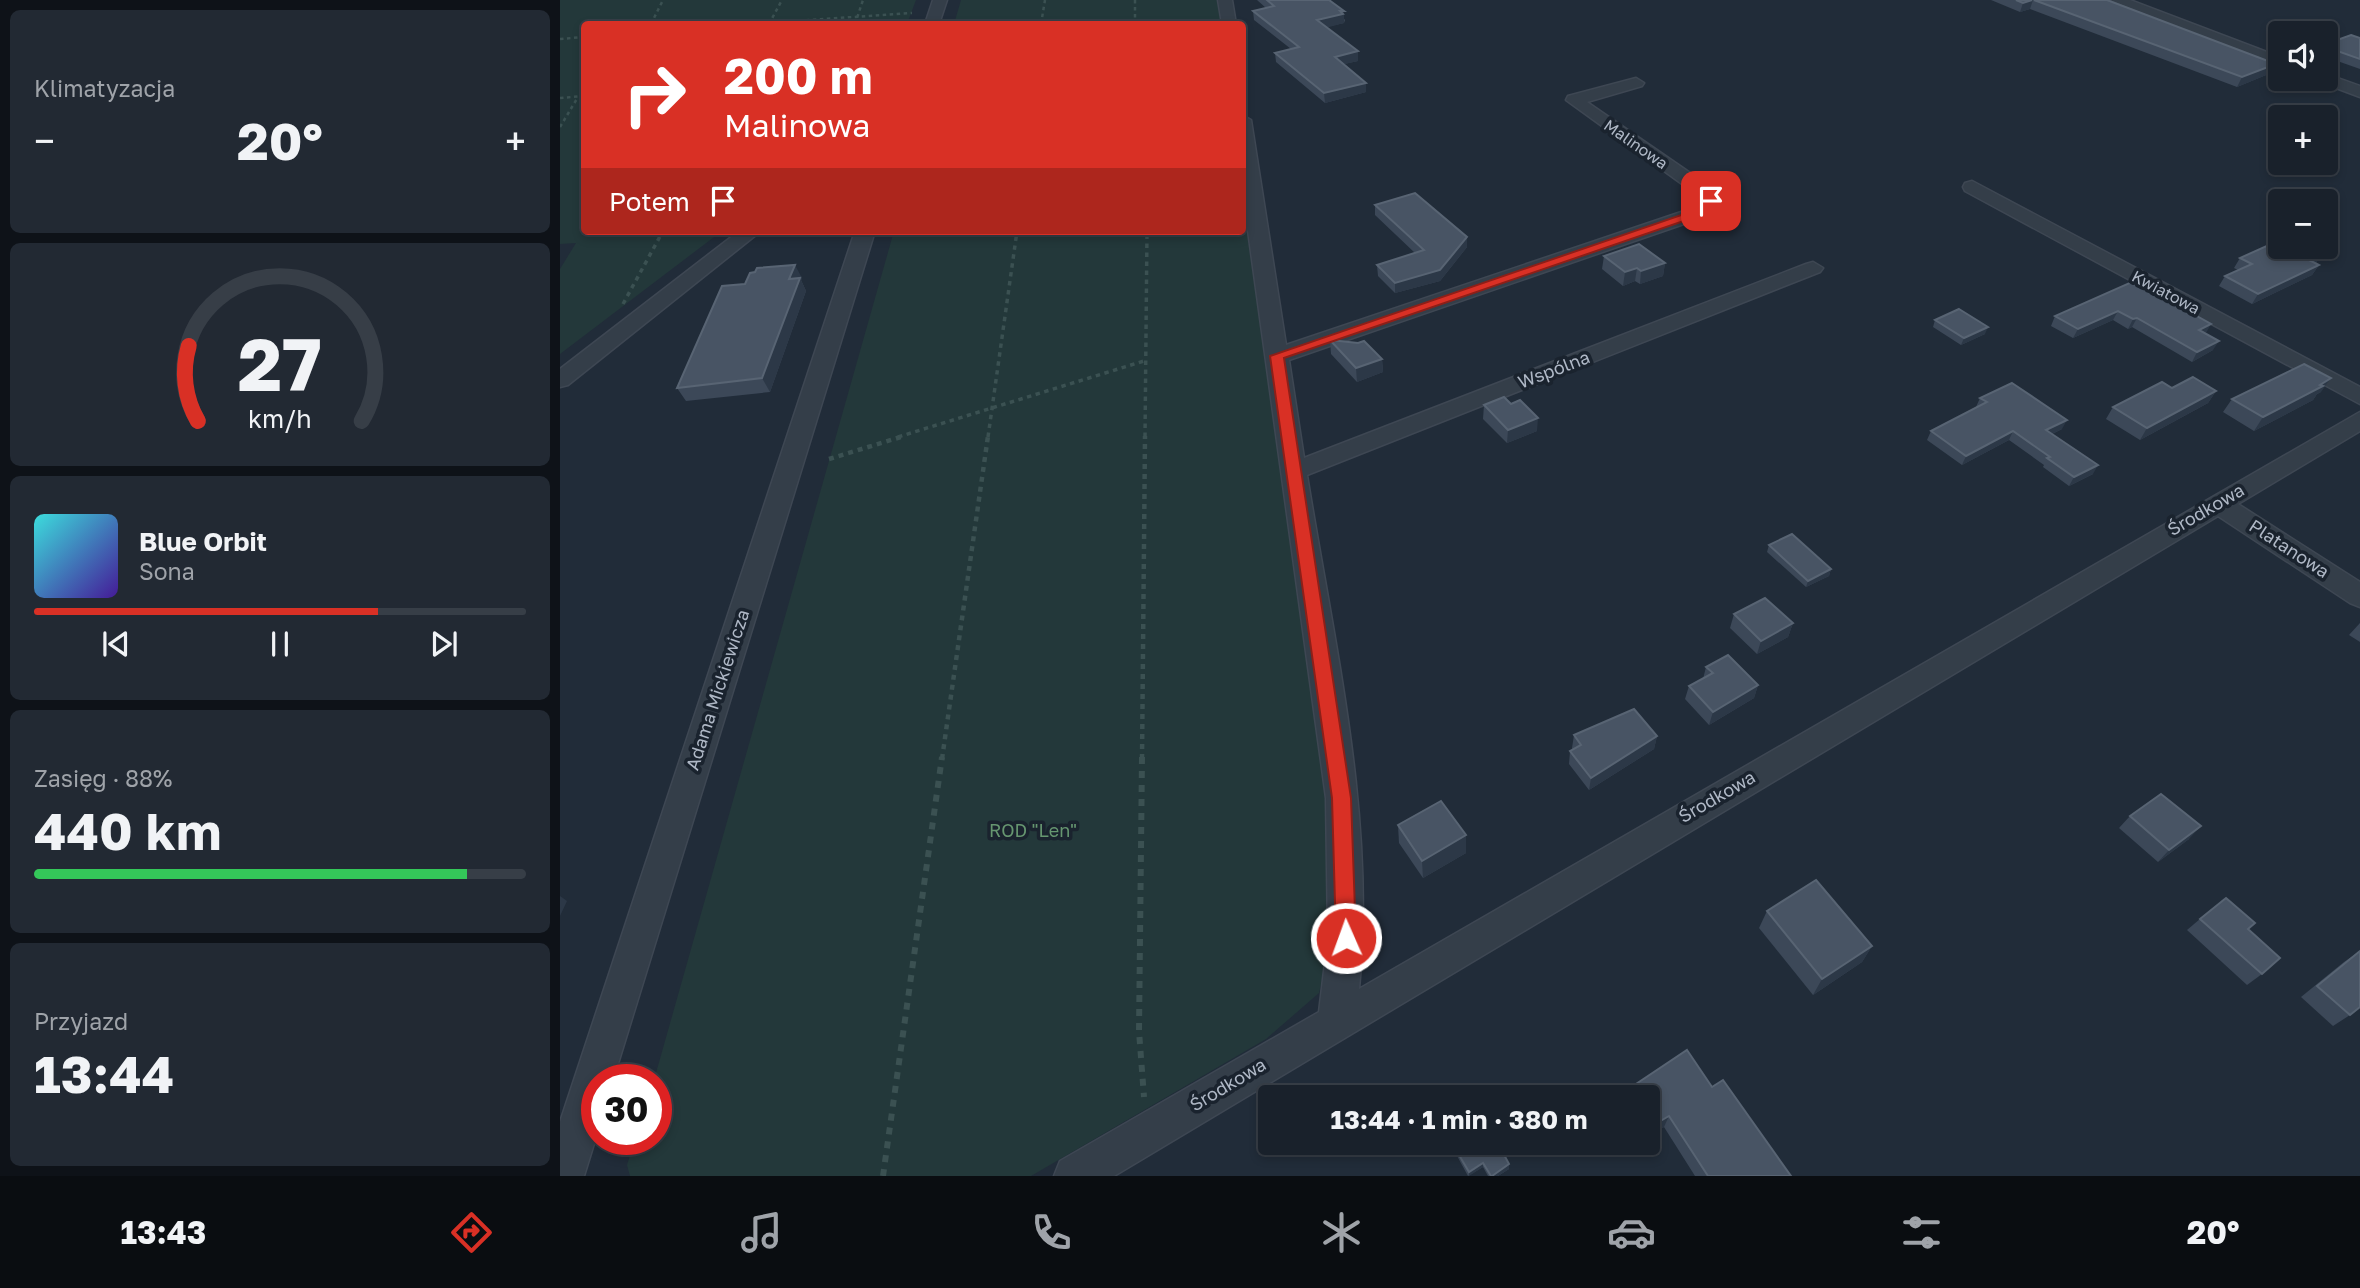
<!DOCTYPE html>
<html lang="pl">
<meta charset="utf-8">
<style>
body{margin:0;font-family:"Golos Text",sans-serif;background:#222933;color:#f1f3f6;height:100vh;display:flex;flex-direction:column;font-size:26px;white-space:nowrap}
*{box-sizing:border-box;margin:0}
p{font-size:23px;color:#9fa3a9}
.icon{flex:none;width:38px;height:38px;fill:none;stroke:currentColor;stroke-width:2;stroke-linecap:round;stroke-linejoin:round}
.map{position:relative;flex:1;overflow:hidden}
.drawer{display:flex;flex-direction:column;gap:10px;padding:10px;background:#0e1218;width:560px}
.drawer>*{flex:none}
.guide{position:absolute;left:21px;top:21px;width:665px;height:214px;border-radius:7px;box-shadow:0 4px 10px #0003,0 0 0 2px #373e47;background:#d93025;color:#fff;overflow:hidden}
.tools{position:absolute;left:1708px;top:21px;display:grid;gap:14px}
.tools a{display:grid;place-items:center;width:70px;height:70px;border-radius:7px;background:#19212b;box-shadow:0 4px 10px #0003,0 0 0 2px #373e47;font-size:35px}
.speed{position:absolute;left:21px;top:1064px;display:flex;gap:14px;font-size:35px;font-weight:700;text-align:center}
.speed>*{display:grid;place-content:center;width:91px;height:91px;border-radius:50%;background:#19212b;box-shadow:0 4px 10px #0003,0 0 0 2px #373e47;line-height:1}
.speed .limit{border:10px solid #d22;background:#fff;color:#111}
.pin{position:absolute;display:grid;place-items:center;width:60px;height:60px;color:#fff;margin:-30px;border-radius:14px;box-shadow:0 4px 10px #0006}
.me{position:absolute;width:77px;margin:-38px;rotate:358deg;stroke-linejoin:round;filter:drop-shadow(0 0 5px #0008)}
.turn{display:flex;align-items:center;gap:24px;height:147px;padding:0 28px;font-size:32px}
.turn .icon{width:91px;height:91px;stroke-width:2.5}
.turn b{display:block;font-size:49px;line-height:60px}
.then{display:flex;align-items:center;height:66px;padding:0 28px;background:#0003;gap:14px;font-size:26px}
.big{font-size:52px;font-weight:700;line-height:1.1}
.drawer .card{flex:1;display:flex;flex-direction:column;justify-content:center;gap:10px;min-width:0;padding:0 24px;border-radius:10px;background:#222933}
.drawer .dial{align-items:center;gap:0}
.dial svg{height:182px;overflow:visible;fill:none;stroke:#373e47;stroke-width:7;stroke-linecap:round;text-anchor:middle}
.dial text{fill:#f1f3f6;stroke:none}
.song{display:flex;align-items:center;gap:21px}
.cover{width:84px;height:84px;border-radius:10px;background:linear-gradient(135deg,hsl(180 70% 55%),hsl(260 70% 35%))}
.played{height:7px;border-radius:4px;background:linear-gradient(90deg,#d93025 70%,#373e47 70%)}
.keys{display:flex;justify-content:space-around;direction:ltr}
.heat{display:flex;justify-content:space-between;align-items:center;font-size:38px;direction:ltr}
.charge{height:10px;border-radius:5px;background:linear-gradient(90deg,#34c759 88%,#373e47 0)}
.trip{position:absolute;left:698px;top:1085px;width:402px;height:70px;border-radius:7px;background:#19212b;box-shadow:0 4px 10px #0003,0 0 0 2px #373e47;font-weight:700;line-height:70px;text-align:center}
.dock{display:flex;height:112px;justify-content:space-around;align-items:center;background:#0a0d11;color:#9fa3a9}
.dock .icon{width:49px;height:49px}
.dock .current{color:#d93025}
.dock b{font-size:32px;color:#f1f3f6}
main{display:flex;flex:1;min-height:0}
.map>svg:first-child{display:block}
</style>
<main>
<section class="drawer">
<div class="card"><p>Klimatyzacja</p>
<div class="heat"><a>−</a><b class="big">20°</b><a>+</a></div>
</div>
<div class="card dial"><svg viewBox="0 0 100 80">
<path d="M14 69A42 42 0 1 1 86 69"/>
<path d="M14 69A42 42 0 0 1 10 36" stroke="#d93025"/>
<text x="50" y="56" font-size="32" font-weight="700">27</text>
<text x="50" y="72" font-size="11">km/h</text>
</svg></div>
<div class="card">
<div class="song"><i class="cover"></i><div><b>Blue Orbit</b><p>Sona</p></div></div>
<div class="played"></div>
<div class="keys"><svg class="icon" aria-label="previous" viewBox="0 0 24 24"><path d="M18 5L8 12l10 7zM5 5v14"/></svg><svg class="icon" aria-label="pause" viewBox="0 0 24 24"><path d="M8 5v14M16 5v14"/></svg><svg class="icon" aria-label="next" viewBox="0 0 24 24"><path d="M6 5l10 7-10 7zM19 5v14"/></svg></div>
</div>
<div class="card"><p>Zasięg · 88%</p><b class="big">440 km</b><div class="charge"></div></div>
<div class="card"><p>Przyjazd</p><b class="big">13:44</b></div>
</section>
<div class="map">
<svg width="1800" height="1176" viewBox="0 0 1800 1176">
<rect width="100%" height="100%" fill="#212c39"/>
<g fill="#23383a">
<path d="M0 0H356L347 24H24V231H162L0 354V269L16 243 0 244Z"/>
<path d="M401 0H658L661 24H394Z"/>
<path d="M683 177 774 837 772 937 759 993 706 1039 471 1176H70L67 1165 75 1139H96V1080H94L334 231H682Z"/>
</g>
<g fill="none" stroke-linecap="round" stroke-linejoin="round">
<g stroke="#3e4753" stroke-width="3">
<g id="minor">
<path d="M373 0H387L379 24H365Z"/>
<path d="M658 0H672L676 24H662Z"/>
<path d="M1550 0H1570L1720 57V67Z"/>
<path d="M1766 74 1800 86V97L1760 82 1758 79H1766Z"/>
<path d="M1076 78 1084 83 1082 86 1027 102 1155 190 1161 201 1153 214 729 360 744 458 1246 264 1253 262 1263 268 1260 272 747 475C774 644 816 817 799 989L1800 412V431L1678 504 1800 582V607L1790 603 1658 516 554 1176H494L500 1161 759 1012 768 938 766 798 682 187V115L691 120 726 345 1139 206 1140 197 1006 100 1008 96Z"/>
<path d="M1412 181 1800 387V404L1405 191 1403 187 1405 183Z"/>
<path d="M179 231H201L8 385 0 387V369Z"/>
<path d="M295 231H315L53 1080H37V1134L24 1176H0V1122Z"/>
</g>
</g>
<g stroke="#3b5152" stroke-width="2.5" stroke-dasharray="3.5 3.5" stroke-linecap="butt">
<path d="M575 0V24"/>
<path d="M91 24 102 2"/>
<path d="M190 24 352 13"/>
<path d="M209 24 222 0"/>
<path d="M295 24 303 0"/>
<path d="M481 24 485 0"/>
<path d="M0 39 24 37"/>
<path d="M0 98 24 96"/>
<path d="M0 127 18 97"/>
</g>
<g stroke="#3b5152" stroke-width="3.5" stroke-dasharray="4.5 4.5" stroke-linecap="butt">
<path d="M63 304 103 231"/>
<path d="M338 437 584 361"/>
<path d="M428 437 457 231"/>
<path d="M585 437 587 231"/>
</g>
<g stroke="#3b5152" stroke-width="4.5" stroke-dasharray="5 5" stroke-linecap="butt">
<path d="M269 459 344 436"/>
<path d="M382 759 428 436"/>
<path d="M582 759 585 436"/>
</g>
<g stroke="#3b5152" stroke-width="6" stroke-dasharray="7 7" stroke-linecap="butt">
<path d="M582 757 579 1031 584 1097"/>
<path d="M323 1176 382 757"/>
</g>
<use href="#minor" fill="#343e49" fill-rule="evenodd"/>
</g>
<g fill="#3c4858">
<path d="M697 0H769L785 20 784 23 766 27 798 61 784 64 806 83V92L765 103 716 62 715 53 731 49 694 20 693 11 706 8Z"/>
<path d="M1431 0H1547L1711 73 1677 87 1470 9 1460 12Z"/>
<path d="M1800 38V69L1766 57V44Z"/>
<path d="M815 205 907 237V247L880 281 835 293 818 276 817 265 855 253 815 215Z"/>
<path d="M1761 255 1756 263 1759 265 1752 275 1692 304 1659 286 1665 276 1678 270 1674 268 1680 258Z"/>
<path d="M1044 256 1105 263 1103 276 1080 284 1075 281 1063 286 1042 269Z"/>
<path d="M242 278 241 280 246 291 210 392 126 401 117 388Z"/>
<path d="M1574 281 1645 333 1653 350 1632 362 1572 327 1568 329 1553 320 1513 338 1491 326 1495 316Z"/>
<path d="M1375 320 1425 334 1401 345 1373 327Z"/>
<path d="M770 340 822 359 823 372 797 382 771 354Z"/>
<path d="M1612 388 1656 391 1648 403 1580 440 1546 419 1553 407Z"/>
<path d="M1761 392 1757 394 1753 400 1694 431 1663 412 1672 399Z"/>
<path d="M1420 398 1502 429 1492 434 1533 474 1509 486 1483 467 1484 465 1449 440 1402 465 1367 440 1371 431 1417 407H1416Z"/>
<path d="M924 405 977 431 947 443 923 419Z"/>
<path d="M1209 545 1271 569 1269 576 1246 587 1207 552Z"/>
<path d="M1174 614 1233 623 1228 637 1197 654 1170 628Z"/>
<path d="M1800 623V642L1789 635Z"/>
<path d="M1146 667 1198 685 1194 698 1149 725 1125 699 1129 686 1143 679Z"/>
<path d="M1014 735 1097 736 1094 749 1029 790 1009 764 1010 751 1013 750 1012 748Z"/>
<path d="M1570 816 1629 839 1598 862 1559 828Z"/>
<path d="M838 825 906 835V853L863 878 839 843Z"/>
<path d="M1207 911 1312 946 1302 962 1253 995 1199 928Z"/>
<path d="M1640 919 1688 929 1702 974 1687 985 1627 930Z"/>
<path d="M1800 951 1790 1015 1773 1026 1741 997 1784 962Z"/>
<path d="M1073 1086 1152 1087 1231 1176H1135L1104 1127 1092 1134 1088 1128V1097H1069Z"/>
<path d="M890 1143H956L955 1146 943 1154 949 1164V1169L938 1176H928L923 1167 908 1176Z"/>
</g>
<g fill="#2c3847">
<path d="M1473 0 1470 9 1460 12 1463 3Z"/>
<path d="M780 11H784V23L758 30 757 20Z"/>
<path d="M798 51V61L776 66 775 57Z"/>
<path d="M1716 64 1711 73 1677 87 1682 77Z"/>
<path d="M806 83V92L765 103 764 93Z"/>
<path d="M907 237V247L880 281 835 293V283Z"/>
<path d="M1761 255 1755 265 1749 260Z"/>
<path d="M1105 263 1103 276 1080 284 1081 271Z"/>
<path d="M235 265 242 278 241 280 246 291 210 392 202 378 229 279Z"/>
<path d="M1759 265 1752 275 1692 304 1698 294Z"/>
<path d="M1077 268 1075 281 1063 286 1065 272Z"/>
<path d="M1558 311 1553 320 1513 338 1518 329Z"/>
<path d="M1577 318 1572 327 1568 329 1573 319Z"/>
<path d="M1651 324 1646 333 1639 330Z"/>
<path d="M1428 327 1425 334 1401 345 1404 338Z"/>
<path d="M1659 341 1653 350 1632 362 1637 352Z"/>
<path d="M822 359 823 372 797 382 796 368Z"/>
<path d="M1771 378 1761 392 1757 394 1753 400 1694 431 1703 417Z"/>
<path d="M1656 391 1648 403 1580 440 1587 428Z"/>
<path d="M978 418 977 431 947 443 948 430Z"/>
<path d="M1507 420 1502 429 1482 439 1486 430Z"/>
<path d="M1453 431 1449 440 1402 465 1406 456Z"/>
<path d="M1538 465 1533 474 1509 486 1514 477Z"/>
<path d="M1271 569 1269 576 1246 587 1248 581Z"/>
<path d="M1233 623 1228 637 1197 654 1201 641Z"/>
<path d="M1198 685 1194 698 1149 725 1153 712Z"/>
<path d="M1097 736 1094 749 1029 790 1031 778Z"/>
<path d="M1641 826 1629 839 1598 862 1609 850Z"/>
<path d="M906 835V853L863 878 862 861Z"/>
<path d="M0 896 7 901 0 916Z"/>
<path d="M1312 946 1302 962 1253 995 1262 979Z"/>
<path d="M1109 1116 1104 1127 1092 1134 1097 1123Z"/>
<path d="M954 1143H956L955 1146 941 1155 942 1151Z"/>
<path d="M923 1163V1167L909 1176V1172Z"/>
<path d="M949 1164V1169L938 1176H932Z"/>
</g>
<g fill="#485464" stroke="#586473" stroke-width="2">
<path d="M707 0H769L784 11H780L783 14 757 20 798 51 775 57 806 83 764 93 715 53 739 47 693 11 714 6Z"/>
<path d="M1456 0H1472L1463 3Z"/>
<path d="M1474 0H1547L1716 64 1682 77Z"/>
<path d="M1791 35 1800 38V59L1766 47V44Z"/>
<path d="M855 193 907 237 880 270 835 283 817 265 864 250 815 205Z"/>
<path d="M1720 240V247H1745L1761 255 1749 260 1759 265 1698 294 1665 276 1692 264 1680 258Z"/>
<path d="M1079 244 1105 263 1081 271 1077 268 1065 272 1044 256Z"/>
<path d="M235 265 229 279 240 278 202 378 117 388 162 286 185 284 190 273 195 272 197 268Z"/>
<path d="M1574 281 1651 324 1639 330 1659 341 1637 352 1577 318 1573 319 1558 311 1518 329 1495 316Z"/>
<path d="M1399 309 1428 327 1404 338 1375 320Z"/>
<path d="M770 340 798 343 804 341 822 359 796 368Z"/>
<path d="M1744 364 1771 378 1760 385 1763 386 1703 417 1672 399Z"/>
<path d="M1633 377 1656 391 1587 428 1553 407 1602 382 1612 388Z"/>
<path d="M1452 383 1507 420 1486 430 1538 465 1514 477 1487 458 1490 457 1453 431 1406 456 1371 431 1427 402 1420 398Z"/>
<path d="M944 397 951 404 960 400 978 418 948 430 924 405Z"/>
<path d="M1232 534 1271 569 1248 581 1209 545Z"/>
<path d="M1205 598 1233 623 1201 641 1174 614Z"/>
<path d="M1168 655 1198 685 1153 712 1129 686 1153 673 1146 667Z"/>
<path d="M1074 709 1097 736 1031 778 1010 751 1021 745 1014 735Z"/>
<path d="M1601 794 1641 826 1609 850 1570 816Z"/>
<path d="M881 801 906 835 862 861 838 825Z"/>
<path d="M1256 880 1312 946 1262 979 1207 911Z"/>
<path d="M1666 898 1695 923 1688 929 1720 958 1702 974 1640 919Z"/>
<path d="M1800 951V1007L1790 1015 1757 986Z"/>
<path d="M1127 1050 1152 1087 1163 1080 1231 1176H1148L1109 1116 1097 1123 1088 1110V1097H1080L1073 1086Z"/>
<path d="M892 1143H954L942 1151 949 1164 932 1176H931L923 1163 909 1172Z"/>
</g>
<path fill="#d93025" stroke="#8d1f18" stroke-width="2" d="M1151 198 1157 201 1150 212 724 358 791 798 796 938 793 945 786 948 779 945 776 938 772 798 710 356 1142 208Z"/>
<g text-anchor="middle" stroke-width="7" stroke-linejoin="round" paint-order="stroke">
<g font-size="16" fill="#afb8c6" stroke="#1a232e">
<text transform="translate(1076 144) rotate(35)" y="6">Malinowa</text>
<text transform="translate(1606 292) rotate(28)" y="6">Kwiatowa</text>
</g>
<g font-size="18" fill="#afb8c6" stroke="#1a232e">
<text transform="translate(994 370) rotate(-21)" y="6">Wspólna</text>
<text transform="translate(1646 510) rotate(-30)" y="6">Środkowa</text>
<text transform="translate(1729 549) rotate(33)" y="6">Platanowa</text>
<text transform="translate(158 690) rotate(-72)" y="6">Adama Mickiewicza</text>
<text transform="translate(1157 797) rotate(-30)" y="6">Środkowa</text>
<text transform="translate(668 1085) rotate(-31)" y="6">Środkowa</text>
</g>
<g font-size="18" fill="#669670" stroke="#1a232e">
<text x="473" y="837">ROD "Len"</text>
</g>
</g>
</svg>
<div class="tools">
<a><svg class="icon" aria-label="sound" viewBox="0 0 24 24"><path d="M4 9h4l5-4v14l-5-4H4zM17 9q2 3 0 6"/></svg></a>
<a>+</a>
<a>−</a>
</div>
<div class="speed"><div class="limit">30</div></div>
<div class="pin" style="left:1151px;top:201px;background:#d93025"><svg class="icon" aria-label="arrive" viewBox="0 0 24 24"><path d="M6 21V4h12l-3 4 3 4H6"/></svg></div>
<svg class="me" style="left:786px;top:938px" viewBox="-20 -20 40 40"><circle r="17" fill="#d93025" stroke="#fff" stroke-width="3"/><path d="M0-11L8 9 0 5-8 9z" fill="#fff"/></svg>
<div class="trip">13:44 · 1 min · 380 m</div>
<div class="guide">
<div class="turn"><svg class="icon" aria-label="right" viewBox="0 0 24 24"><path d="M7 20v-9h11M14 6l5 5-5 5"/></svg><div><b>200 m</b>Malinowa</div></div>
<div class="then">Potem<svg class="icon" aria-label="arrive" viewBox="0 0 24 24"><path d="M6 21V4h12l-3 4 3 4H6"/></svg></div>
</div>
</div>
</main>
<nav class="dock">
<b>13:43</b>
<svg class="icon current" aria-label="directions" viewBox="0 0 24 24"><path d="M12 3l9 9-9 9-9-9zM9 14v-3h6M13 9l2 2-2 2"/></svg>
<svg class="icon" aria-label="music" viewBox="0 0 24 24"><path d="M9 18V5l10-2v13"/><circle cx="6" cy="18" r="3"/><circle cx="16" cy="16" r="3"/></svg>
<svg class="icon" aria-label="phone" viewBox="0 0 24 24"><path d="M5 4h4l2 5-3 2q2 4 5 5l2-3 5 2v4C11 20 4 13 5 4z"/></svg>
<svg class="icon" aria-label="climate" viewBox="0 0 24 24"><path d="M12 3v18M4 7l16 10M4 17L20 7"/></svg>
<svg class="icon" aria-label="car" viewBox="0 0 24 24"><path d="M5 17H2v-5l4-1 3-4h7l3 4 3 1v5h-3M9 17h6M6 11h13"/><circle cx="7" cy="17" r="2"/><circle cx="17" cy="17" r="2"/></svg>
<svg class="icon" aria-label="filters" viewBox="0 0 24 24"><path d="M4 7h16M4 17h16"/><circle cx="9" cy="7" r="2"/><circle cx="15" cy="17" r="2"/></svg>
<b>20°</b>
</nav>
